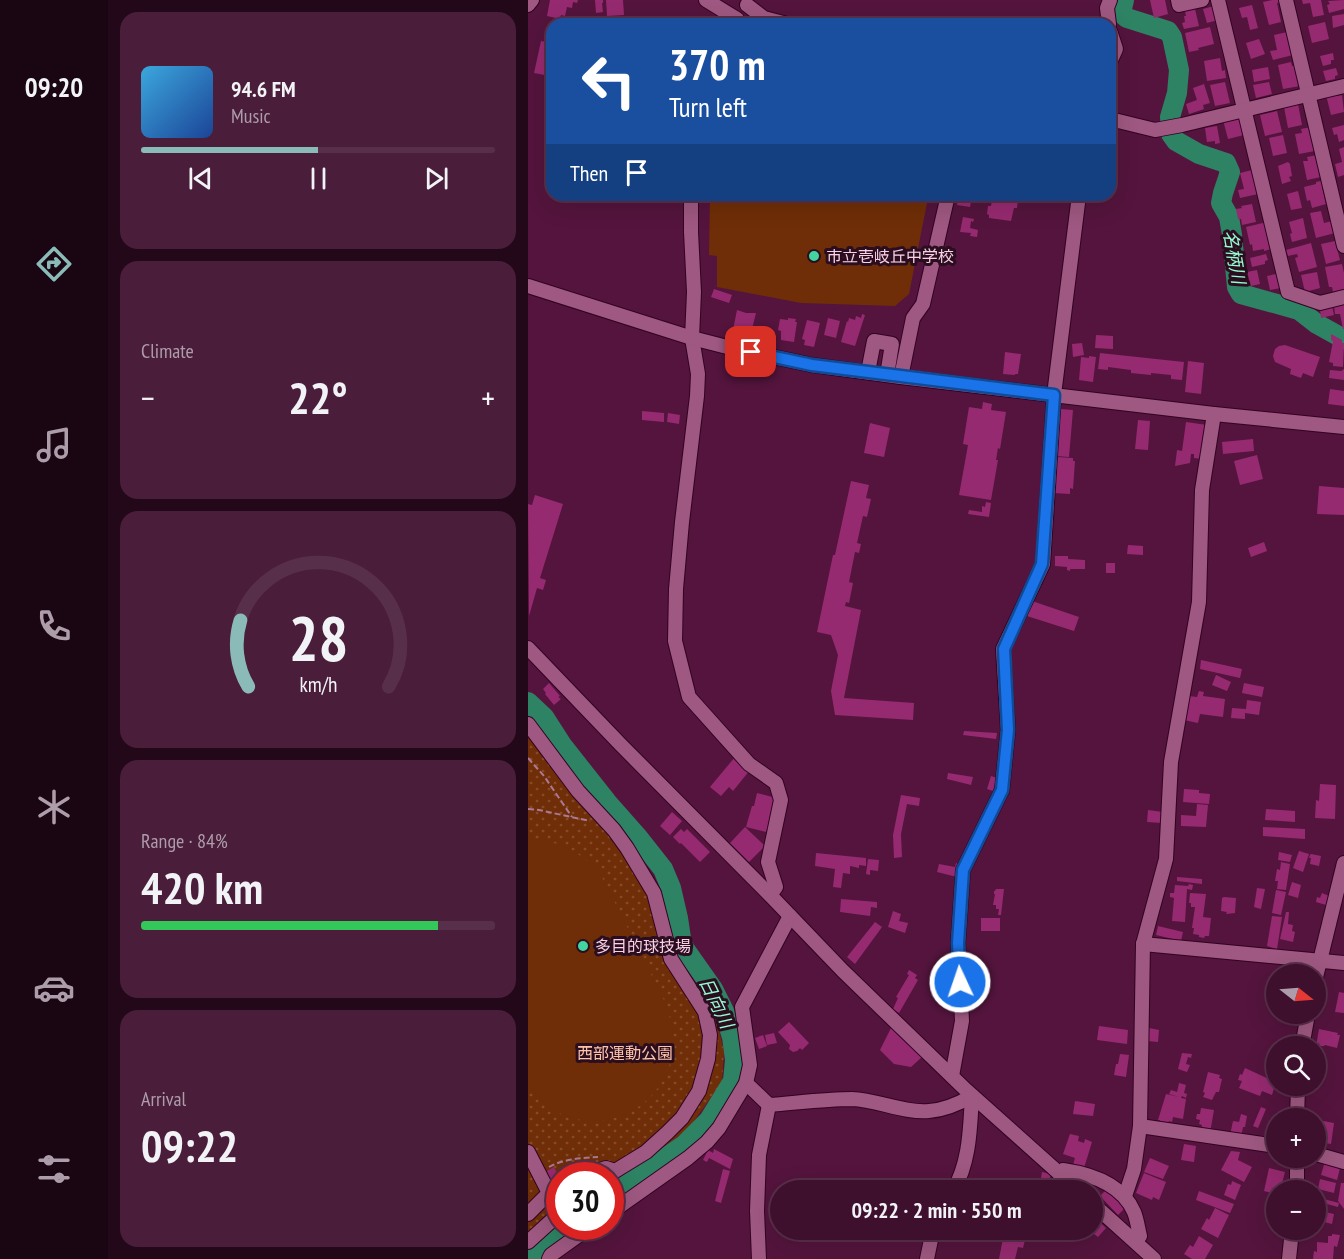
<!DOCTYPE html>
<meta charset="utf-8">
<style>
body{margin:0;font-family:"PT Sans Narrow","Noto Sans JP",sans-serif;background:#4a1d3a;color:#f1f3f6;height:100vh;display:flex;flex-direction:column;font-size:22px;white-space:nowrap}
*{box-sizing:border-box;margin:0}
p{font-size:20px;color:#ad9caa}
.icon{flex:none;width:33px;height:33px;fill:none;stroke:currentColor;stroke-width:2;stroke-linecap:round;stroke-linejoin:round}
.map{position:relative;flex:1;overflow:hidden}
.sheet{display:flex;flex-direction:column;gap:12px;padding:12px;background:#230819;width:420px}
.sheet>*{flex:none}
.hud{position:absolute;left:18px;top:18px;width:570px;height:183px;border-radius:18px;box-shadow:0 6px 24px #0002,0 0 0 2px #582f4a;background:#1a4fa0;color:#fff;overflow:hidden}
.needle{width:39px;rotate:107deg}
.fabs{position:absolute;left:738px;top:964px;display:grid;gap:12px}
.fabs a{display:grid;place-items:center;width:60px;height:60px;border-radius:50%;background:#3f0f2e;box-shadow:0 6px 24px #0002,0 0 0 2px #582f4a;font-size:30px}
.speed{position:absolute;left:18px;top:1162px;display:flex;gap:12px;font-size:30px;font-weight:700;text-align:center}
.speed>*{display:grid;place-content:center;width:78px;height:78px;border-radius:50%;background:#3f0f2e;box-shadow:0 6px 24px #0002,0 0 0 2px #582f4a;line-height:1}
.speed .limit{border:9px solid #d22;background:#fff;color:#111}
.pin{position:absolute;display:grid;place-items:center;width:51px;height:51px;color:#fff;margin:-26px;border-radius:12px;box-shadow:0 3px 9px #0006}
.me{position:absolute;width:66px;margin:-33px;rotate:357deg;stroke-linejoin:round;filter:drop-shadow(0 0 4px #0008)}
.turn{display:flex;align-items:center;gap:21px;height:126px;padding:0 24px;font-size:27px}
.turn .icon{width:78px;height:78px;stroke-width:2.5}
.turn b{display:block;font-size:42px;line-height:51px}
.then{display:flex;align-items:center;height:57px;padding:0 24px;background:#0003;gap:12px;font-size:22px}
.big{font-size:45px;font-weight:800;line-height:1.1}
.sheet .widget{flex:1;display:flex;flex-direction:column;justify-content:center;gap:9px;min-width:0;padding:0 21px;border-radius:18px;background:#4a1d3a}
.sheet .dial{align-items:center;gap:0}
.dial svg{height:156px;overflow:visible;fill:none;stroke:#582f4a;stroke-width:7;stroke-linecap:round;text-anchor:middle}
.dial text{fill:#f1f3f6;stroke:none}
.song{display:flex;align-items:center;gap:18px}
.cover{width:72px;height:72px;border-radius:9px;background:linear-gradient(135deg,hsl(200 70% 55%),hsl(220 70% 35%))}
.played{height:6px;border-radius:3px;background:linear-gradient(90deg,#8bbbb9 50%,#582f4a 50%)}
.keys{display:flex;justify-content:space-around;direction:ltr}
.heat{display:flex;justify-content:space-between;align-items:center;font-size:33px;direction:ltr}
.charge{height:9px;border-radius:4px;background:linear-gradient(90deg,#34c759 84%,#582f4a 0)}
.trip{position:absolute;left:242px;top:1180px;width:333px;height:60px;border-radius:30px;background:#3f0f2e;box-shadow:0 6px 24px #0002,0 0 0 2px #582f4a;font-weight:800;line-height:60px;text-align:center}
main{display:flex;flex:1;min-height:0}
.tabs{display:flex;flex-direction:column;width:108px;justify-content:space-around;align-items:center;background:#190612;color:#ad9caa}
.tabs .icon{width:42px;height:42px}
.tabs .on{color:#8bbbb9}
.tabs b{font-size:27px;color:#f1f3f6}
.map>svg:first-child{display:block}
</style>
<main>
<nav class="tabs">
<b>09:20</b>
<svg class="icon on" aria-label="directions" viewBox="0 0 24 24"><path d="M12 3l9 9-9 9-9-9zM9 14v-3h6M13 9l2 2-2 2"/></svg>
<svg class="icon" aria-label="music" viewBox="0 0 24 24"><path d="M9 18V5l10-2v13"/><circle cx="6" cy="18" r="3"/><circle cx="16" cy="16" r="3"/></svg>
<svg class="icon" aria-label="phone" viewBox="0 0 24 24"><path d="M5 4h4l2 5-3 2q2 4 5 5l2-3 5 2v4C11 20 4 13 5 4z"/></svg>
<svg class="icon" aria-label="climate" viewBox="0 0 24 24"><path d="M12 3v18M4 7l16 10M4 17L20 7"/></svg>
<svg class="icon" aria-label="car" viewBox="0 0 24 24"><path d="M5 17H2v-5l4-1 3-4h7l3 4 3 1v5h-3M9 17h6M6 11h13"/><circle cx="7" cy="17" r="2"/><circle cx="17" cy="17" r="2"/></svg>
<svg class="icon" aria-label="filters" viewBox="0 0 24 24"><path d="M4 7h16M4 17h16"/><circle cx="9" cy="7" r="2"/><circle cx="15" cy="17" r="2"/></svg>
</nav>
<section class="sheet">
<div class="widget">
<div class="song"><i class="cover"></i><div><b>94.6 FM</b><p>Music</p></div></div>
<div class="played"></div>
<div class="keys"><svg class="icon" aria-label="previous" viewBox="0 0 24 24"><path d="M18 5L8 12l10 7zM5 5v14"/></svg><svg class="icon" aria-label="pause" viewBox="0 0 24 24"><path d="M8 5v14M16 5v14"/></svg><svg class="icon" aria-label="next" viewBox="0 0 24 24"><path d="M6 5l10 7-10 7zM19 5v14"/></svg></div>
</div>
<div class="widget"><p>Climate</p>
<div class="heat"><a>−</a><b class="big">22°</b><a>+</a></div>
</div>
<div class="widget dial"><svg viewBox="0 0 100 80">
<path d="M14 69A42 42 0 1 1 86 69"/>
<path d="M14 69A42 42 0 0 1 10 35" stroke="#8bbbb9"/>
<text x="50" y="56" font-size="32" font-weight="700">28</text>
<text x="50" y="72" font-size="11">km/h</text>
</svg></div>
<div class="widget"><p>Range · 84%</p><b class="big">420 km</b><div class="charge"></div></div>
<div class="widget"><p>Arrival</p><b class="big">09:22</b></div>
</section>
<div class="map">
<svg width="816" height="1259" viewBox="0 0 816 1259">
<defs>
<pattern id="park-dots" width="8" height="8" patternUnits="userSpaceOnUse" patternTransform="scale(1.5)"><rect width="8" height="8" fill="#6f2e07"/><path d="M2 2h.1M6 6h.1" fill="none" stroke="#844b2b" stroke-width="1.8" stroke-linecap="round"/></pattern>
</defs>
<rect width="100%" height="100%" fill="#54143d"/>
<path fill="url(#park-dots)" d="M0 718 42 775 106 848 148 957 181 1004 190 1026 196 1052 194 1082 161 1128 125 1156 83 1183 82 1176H32L31 1220 7 1239 0 1249Z"/>
<g fill="#6f2e07">
<path d="M182 195H381L400 198 381 294 367 306 273 303 189 287V256L181 255Z"/>
<path d="M7 839C38 844 52 852 73 875L137 1002C143 1020 149 1041 143 1060 125 1127 40 1143 0 1086V840Z"/>
</g>
<g fill="none" stroke-linecap="round" stroke-linejoin="round">
<g stroke="#2d8364" stroke-width="20">
<path d="M596 0 593 13 599 18 640 31 644 37 651 70 649 93 642 117 643 134 648 141 671 154 698 163 702 172 695 193 693 203 701 217 704 235 709 287 713 294 771 310 789 324 816 339"/>
<path d="M0 702 16 717 34 745 79 802 109 836 135 869 143 888 150 918 154 945 185 989 196 1011 204 1037 207 1060 205 1081 181 1120 156 1145 82 1196"/>
<path d="M4 1259 11 1246 37 1227"/>
</g>
</g>
<g fill="#962a70">
<path d="M22 0H50L49 3 45 2 44 8 39 7 37 16 33 15 32 19 19 16Z"/>
<path d="M67 0H75V3H74L75 12 68 13Z"/>
<path d="M78 0H95L96 15 79 16Z"/>
<path d="M622 0H637L640 14 626 18Z"/>
<path d="M744 0H751L752 3H749L753 22 741 25 735 2Z"/>
<path d="M774 0H793L796 15 785 17 782 3 775 4Z"/>
<path d="M816 0V9L801 13 799 5 802 4 800 1Z"/>
<path d="M724 5 730 28 722 30 719 17 714 18 711 8Z"/>
<path d="M686 6 690 20 679 23 675 9Z"/>
<path d="M667 9 671 26 656 29 654 23 657 22 656 16H658L657 11Z"/>
<path d="M816 14V25L805 28 804 16Z"/>
<path d="M797 22 801 39 784 43 780 26Z"/>
<path d="M682 27 686 44 670 48 671 50 661 52 657 33Z"/>
<path d="M759 32 765 55 745 60 742 51 749 50 746 35Z"/>
<path d="M731 39 737 54 723 59 718 43Z"/>
<path d="M13 41 24 43V62L22 76 6 73Z"/>
<path d="M805 53 806 60H803V64L795 66 792 56Z"/>
<path d="M692 58 694 71 697 70 698 78 679 81 676 61Z"/>
<path d="M763 62 764 66 768 65 772 86 755 89 750 65Z"/>
<path d="M740 67 742 79 726 82 724 70Z"/>
<path d="M808 68 810 75 807 76V79L798 81 795 71Z"/>
<path d="M697 82 702 103 687 106 682 85Z"/>
<path d="M741 82 744 94 728 98 725 85Z"/>
<path d="M676 84 682 103 675 105 676 109 661 114 658 104 669 100 665 88Z"/>
<path d="M808 92 809 96 814 95 816 112 803 115 798 95Z"/>
<path d="M770 104 774 125 760 128 756 107Z"/>
<path d="M749 111 754 132 737 136 732 115Z"/>
<path d="M711 118 716 135 700 139 695 120Z"/>
<path d="M816 125V140L811 142 809 134 806 135 804 128Z"/>
<path d="M689 126 692 143 687 144V141L679 142 677 128Z"/>
<path d="M783 127 787 151 771 154 767 134 774 133 773 129Z"/>
<path d="M755 135 759 153 745 156 741 138Z"/>
<path d="M816 147V175L810 177 807 164 814 162 811 149Z"/>
<path d="M789 155 793 177 779 180 775 161H780L779 157Z"/>
<path d="M760 162 762 164 764 176 761 177 763 181 754 184 750 166Z"/>
<path d="M724 170 730 194 712 198 710 190 716 189 712 173Z"/>
<path d="M797 180 798 186 794 187 798 204 784 208 782 200 779 201 776 187 788 184V182Z"/>
<path d="M770 191 774 208 763 210 759 194Z"/>
<path d="M431 195H450L449 203 443 201 442 207 429 205Z"/>
<path d="M465 195H486L485 198 490 199 489 208H486L483 221 461 218V215L459 214 460 206H463Z"/>
<path d="M724 204 728 222 714 225 713 219H710L708 209 714 208 713 206Z"/>
<path d="M793 211 796 223 804 221 807 233 788 238 782 213Z"/>
<path d="M435 217 446 219 445 222 443 221 442 228 450 230 449 237 442 236 443 233 432 232Z"/>
<path d="M775 218 779 238 764 242 762 234 764 233 761 222Z"/>
<path d="M739 222 743 249 736 251V249L725 251 724 244 722 245 718 227Z"/>
<path d="M807 241 812 260 798 264 793 244Z"/>
<path d="M783 243 789 267 771 272 767 258 770 257 769 254 760 256 758 250Z"/>
<path d="M738 254 740 260 737 261V264L724 267 722 258Z"/>
<path d="M814 264 816 273V290L805 292 804 287H801L797 267Z"/>
<path d="M729 270 732 284 723 286 719 272Z"/>
<path d="M789 272 792 288 777 292 773 275Z"/>
<path d="M748 274 749 278 751 277 753 288 742 290 739 276Z"/>
<path d="M186 289 204 295 201 303 183 297Z"/>
<path d="M816 304V329H815L812 314H807L806 306Z"/>
<path d="M804 306 806 315 793 318 792 309Z"/>
<path d="M209 310 218 313H228L223 333 205 330Z"/>
<path d="M334 314 337 315 327 346 313 342 319 321 320 322 321 318 327 320 328 316 333 318Z"/>
<path d="M260 318 268 319 267 322H269L266 342 253 340V331L250 330 252 319 260 320Z"/>
<path d="M300 318 312 321 308 338 296 335Z"/>
<path d="M279 320 292 323 286 347 276 345 277 340 274 339Z"/>
<path d="M803 334 814 340V343H816L815 367 805 366V363L801 362 805 341 803 340Z"/>
<path d="M568 335 585 336V349L567 348Z"/>
<path d="M554 343 556 355 545 357 544 344Z"/>
<path d="M757 345 792 357 785 377 775 373 773 378 762 374 763 369 747 362 745 356 747 349 751 346Z"/>
<path d="M477 352 493 354 490 374H487V375L475 374Z"/>
<path d="M572 353 656 362 654 380 643 379V375L623 373V375L603 373V370L580 367V370L570 369Z"/>
<path d="M561 356 568 357 565 382 551 380 553 357 561 358Z"/>
<path d="M660 361 676 363 673 394 657 392Z"/>
<path d="M816 369V380L801 378 802 370 813 371Z"/>
<path d="M802 389 816 391V406L800 404Z"/>
<path d="M455 402 464 404 463 410 478 412 472 449 470 448 468 460H470L463 500 431 495 440 445 435 444 441 407 454 409Z"/>
<path d="M532 409 545 410 541 457 528 456Z"/>
<path d="M114 411 136 413V422L114 420Z"/>
<path d="M140 413 152 415 151 424 139 422Z"/>
<path d="M610 420 622 421 620 450 607 449Z"/>
<path d="M658 422 679 425 674 459 666 458V454H663L662 463 647 466 649 450 654 451Z"/>
<path d="M342 423 362 428 356 457 336 453Z"/>
<path d="M725 439 726 451 695 454 694 442Z"/>
<path d="M729 455 735 479 712 485 706 461Z"/>
<path d="M528 457 545 458V461H547L545 489 542 488V494L525 493Z"/>
<path d="M323 481 341 485 338 498 343 499 339 517 335 516 329 543 333 544 331 553 327 552 321 582 325 583 321 603 318 602 317 606 333 610 316 698 386 703 385 720 307 715 303 691 310 655 303 635 289 632 305 555H307Z"/>
<path d="M791 486 816 488V515L789 514Z"/>
<path d="M7 495 35 504 12 578 18 580 15 590 9 588 1 616 0 504 4 505Z"/>
<path d="M458 502 463 503 461 517 440 514 441 510 454 512V506L457 507Z"/>
<path d="M736 542 739 551 723 557 720 548Z"/>
<path d="M600 545 615 546V555L599 554Z"/>
<path d="M527 556H540V559L557 560V569H542V571L539 570V567L527 566Z"/>
<rect x="578" y="563" width="9" height="10"/>
<path d="M504 601 551 617 546 631 499 616Z"/>
<path d="M673 660 714 669 712 678 672 669Z"/>
<path d="M688 675 703 682 699 691 684 685Z"/>
<path d="M21 683 32 696 30 697 33 699 26 705 17 694 18 693 15 689Z"/>
<path d="M716 683 736 687 734 697 714 693Z"/>
<path d="M671 691 676 692 675 696 697 699 695 717 672 714 670 723 656 720 661 696 669 697Z"/>
<path d="M719 700 733 702 731 715 717 713V719L703 718 704 708 718 709Z"/>
<path d="M436 731 469 733 468 739 435 735Z"/>
<path d="M207 757 222 770 205 791 201 787 193 796 182 787Z"/>
<path d="M420 773 445 777 443 785 419 779Z"/>
<path d="M463 776 469 778 465 791 459 789Z"/>
<path d="M792 784 808 785 807 819 787 818 788 800 791 801Z"/>
<path d="M656 789 671 790V793L682 794 681 804 655 802Z"/>
<path d="M229 793 248 798 242 827 240 826 238 832 218 827 224 806H226Z"/>
<path d="M373 795 392 798 391 806 379 804 373 834 374 857 366 858 365 835Z"/>
<path d="M669 804 680 805 678 827 653 826V815L668 816Z"/>
<path d="M738 809 767 811V822L737 820Z"/>
<path d="M620 810 635 812 634 823 619 822Z"/>
<path d="M144 812 154 821 142 835 132 826Z"/>
<path d="M217 827 237 846 221 862 202 843Z"/>
<path d="M735 827 777 829V839L735 836Z"/>
<path d="M153 829 156 832 159 829 182 852 172 862 153 843 152 844 145 837Z"/>
<path d="M771 851 781 854 775 872 765 868Z"/>
<path d="M751 852 764 855 762 862 750 860Z"/>
<path d="M288 853 338 858V866L331 865V868L322 866V874L315 873 313 888 305 887 307 869 287 866Z"/>
<path d="M783 854 793 856 791 866 782 864 783 858H781L782 855Z"/>
<path d="M340 859 351 860 350 871 342 870V875L338 874Z"/>
<path d="M753 862 762 864 758 890 749 889 750 881H747L749 869 752 870Z"/>
<path d="M428 863 433 865 429 877 409 872 411 864 427 867Z"/>
<path d="M649 877 674 879V884L649 881Z"/>
<path d="M764 882 773 885 770 898 760 895Z"/>
<path d="M661 884 665 885 664 890 659 889 657 922 644 921 646 898 642 897V893H646L647 885 660 886Z"/>
<path d="M729 888 737 889 733 909 726 907Z"/>
<path d="M468 889H476L473 915H470L471 909H468V905H465L467 894H466V891H467Z"/>
<path d="M748 890 758 892 753 915 744 913Z"/>
<path d="M662 893 678 894 675 917 683 918 681 936H677L676 938 671 937V935L665 934 666 928H664L667 907H663V903H661Z"/>
<path d="M794 893 801 896 798 905 788 902 789 897 792 898Z"/>
<path d="M696 897 708 898 707 913 698 914 699 912 693 911 694 898Z"/>
<path d="M313 899 349 902V908L343 907 342 916 312 912Z"/>
<path d="M365 911 373 914 371 921 380 923 377 933 360 927Z"/>
<path d="M758 912H761L760 924 765 925 764 931 767 932 765 942 752 939Z"/>
<path d="M744 916 754 917 749 949 739 946Z"/>
<rect x="453" y="918" width="19" height="13"/>
<path d="M347 922 354 927 327 964 319 957Z"/>
<path d="M630 926 655 932 653 941 628 935Z"/>
<path d="M381 970 389 975 387 978 390 980 371 1013 365 1009 370 998 368 997 381 975 379 974Z"/>
<path d="M811 992 816 993V1013L807 1012Z"/>
<path d="M261 1022 281 1043 274 1050 272 1048 269 1051 265 1052 261 1049 262 1045 250 1032Z"/>
<path d="M571 1026 600 1030 599 1044 569 1040Z"/>
<path d="M363 1028 394 1057 383 1067 366 1064 352 1050Z"/>
<path d="M621 1028 631 1030 630 1042 619 1041Z"/>
<path d="M791 1029 810 1033 809 1035H812L809 1048 797 1045 796 1046H793V1047L788 1046Z"/>
<path d="M246 1033 249 1043 239 1045 237 1035Z"/>
<path d="M235 1035 239 1046 231 1049 227 1038Z"/>
<path d="M654 1053 664 1054 663 1058 660 1057 658 1064 662 1065 659 1072 650 1069Z"/>
<path d="M592 1054 601 1055 598 1077 586 1075 588 1064H590Z"/>
<path d="M745 1054H748V1075L741 1074Z"/>
<path d="M717 1068 741 1079 748 1078V1082L744 1095 734 1091 732 1096 711 1088 714 1081 710 1080 712 1074 714 1075Z"/>
<path d="M680 1072 692 1075 691 1078 694 1079 691 1092H688L684 1100 675 1097 677 1093 675 1092Z"/>
<path d="M651 1083 658 1085 656 1093 659 1094 658 1098 654 1096 653 1098 658 1099 655 1119 645 1117 644 1122 641 1121 639 1127 631 1124 632 1120H630L638 1094 651 1097 641 1094 643 1090 649 1092Z"/>
<path d="M547 1101 567 1104 565 1116 545 1114Z"/>
<path d="M733 1107 738 1109 730 1128 725 1126Z"/>
<path d="M673 1108 686 1110 682 1133 673 1132 674 1125 671 1124 672 1120 668 1119 669 1114H672Z"/>
<path d="M713 1114 719 1116 717 1127H715L713 1137 702 1135 705 1121 711 1122Z"/>
<path d="M790 1120 806 1123 803 1144 797 1143 796 1150 788 1148 789 1142 788 1141V1135Z"/>
<path d="M542 1134 551 1136 550 1141 556 1143 557 1139 564 1142 556 1168 545 1165 547 1158 535 1154Z"/>
<path d="M656 1144 668 1146 666 1162 653 1160Z"/>
<path d="M186 1149 205 1159 202 1169 181 1158 179 1162 175 1160 180 1150 185 1153Z"/>
<path d="M703 1151 712 1152 710 1160 724 1167 716 1182 693 1170Z"/>
<path d="M622 1158 641 1166 635 1179 616 1172Z"/>
<path d="M797 1161 810 1164 809 1167 812 1168 809 1180 793 1175Z"/>
<path d="M26 1167 31 1177 20 1183 18 1178 21 1176 19 1171Z"/>
<path d="M741 1168 757 1172 752 1191H748V1194L736 1191Z"/>
<path d="M195 1169 202 1171 193 1203 187 1201Z"/>
<path d="M514 1172 523 1174 520 1185 512 1184Z"/>
<path d="M616 1173 638 1182 631 1200 625 1197 624 1200 608 1193Z"/>
<path d="M792 1179 808 1183 806 1193 790 1189Z"/>
<path d="M704 1181 713 1185 707 1200 696 1195 700 1184 703 1185Z"/>
<path d="M813 1183H816V1209L810 1201Z"/>
<path d="M580 1188 594 1201 592 1203 597 1208 590 1215 572 1196Z"/>
<path d="M671 1191 706 1204 702 1213 668 1200Z"/>
<path d="M788 1197 811 1203 810 1207 788 1201Z"/>
<path d="M687 1208 701 1215 690 1238 673 1229 679 1218 681 1220Z"/>
<path d="M788 1210 806 1214 804 1224 788 1220Z"/>
<path d="M564 1215 578 1228 570 1237 562 1231 559 1235 554 1230H564Z"/>
<path d="M486 1230H516L513 1240 485 1233Z"/>
<path d="M804 1234 812 1235 809 1247 806 1246 805 1259H785L786 1251 789 1252V1242L800 1243V1236H804Z"/>
<path d="M671 1236 685 1245 677 1259H664L656 1254 662 1245 665 1247Z"/>
<path d="M475 1238 491 1242 492 1239 497 1240 495 1248 490 1247 487 1259H471Z"/>
</g>
<g fill="none" stroke-linecap="round" stroke-linejoin="round">
<g stroke="#320322" stroke-width="16">
<g id="minor">
<path d="M178 0 209 19"/>
<path d="M650 0 651 5 674 0"/>
<path d="M690 0 760 292 792 303 816 297"/>
<path d="M758 0 816 246"/>
<path d="M0 5 4 0"/>
<path d="M219 5 236 18 259 24"/>
<path d="M581 24 579 8 582 0"/>
<path d="M582 31 588 49 582 62"/>
<path d="M582 119 627 130 654 125 816 86"/>
<path d="M163 195V232L166 292 164 338 170 374 169 396 154 522 148 589 147 641 161 697 221 764 248 783 253 800 240 862 248 887 242 895"/>
<path d="M0 286 164 338 203 348 284 365 373 377 686 414 816 427"/>
<path d="M340 372 346 341 364 344 359 375"/>
<path d="M373 377 385 318 395 304 420 195"/>
<path d="M0 648 93 745 242 895 315 971 438 1090 551 1191"/>
<path d="M0 724 50 791 86 830 99 848 126 893 143 959 177 1012 182 1035 180 1059 171 1091 154 1118 139 1133 118 1152 87 1171 78 1168 53 1176"/>
<path d="M615 944 816 963"/>
<path d="M788 977 816 863"/>
<path d="M774 1047 780 1014"/>
<path d="M424 1076 434 1021 430 943 435 870 474 790 480 730 475 649 515 564 526 395 551 195"/>
<path d="M218 1083 241 1105C268 1103 297 1099 324 1099 350 1100 375 1113 401 1111 416 1110 432 1103 444 1096"/>
<path d="M769 1119 770 1086"/>
<path d="M612 1126 748 1146"/>
<path d="M0 1152 21 1193 0 1214"/>
<path d="M788 1154 816 1162"/>
<path d="M531 1173 535 1170C563 1174 594 1184 606 1212 609 1219 610 1228 612 1236L607 1241"/>
<path d="M425 1191C442 1162 442 1128 444 1096"/>
<path d="M769 1191V1158"/>
<path d="M597 1196 606 1169 612 1126 615 944 638 859 643 762 671 602 674 490 686 414"/>
<path d="M564 1203 626 1259"/>
<path d="M82 1213 160 1158 179 1142 191 1128 218 1083 222 1065 214 1007 262 916"/>
<path d="M0 1242 32 1213"/>
<path d="M21 1259 23 1255 62 1227"/>
<path d="M231 1259 229 1211 231 1155 241 1105"/>
<path d="M399 1259 405 1230"/>
<path d="M761 1259 764 1230"/>
</g>
</g>
<g stroke="#ac7997" stroke-width="2" stroke-dasharray="6 3" stroke-linecap="butt">
<path d="M0 758 16 776 44 817"/>
<path d="M0 809 11 810 62 821"/>
<path d="M21 1167C35 1159 54 1158 70 1157"/>
</g>
<use href="#minor" stroke="#9e5881" stroke-width="14"/>
</g>
<g fill="none" stroke-linecap="round" stroke-linejoin="round">
<g stroke="#114b97" stroke-width="15">
<path id="route" d="M223 352 284 365 526 395 514 564 476 649 480 730 474 790 435 870 430 943 432 982"/>
</g>
<use href="#route" stroke="#1a73e8" stroke-width="10"/>
</g>
<g fill="#42d4a1" stroke="#2a0e1f" stroke-width="2">
<circle cx="286" cy="256" r="6"/>
<circle cx="55" cy="946" r="6"/>
</g>
<g text-anchor="middle" stroke-width="6" stroke-linejoin="round" paint-order="stroke">
<g font-size="16" fill="#fad2e7" stroke="#2a0e1f" text-anchor="start">
<text x="298" y="262">市立壱岐丘中学校</text>
<text x="67" y="952">多目的球技場</text>
</g>
<g font-size="16" fill="#fec4aa" stroke="#2a0e1f">
<text x="97" y="1059">西部運動公園</text>
</g>
<g font-size="18" font-style="italic" fill="#96fcd1" stroke="#2a0e1f">
<text transform="translate(706 257) rotate(80)" y="6">名柄川</text>
<text transform="translate(188 1003) rotate(64)" y="6">日向川</text>
</g>
</g>
</svg>
<div class="fabs">
<a><svg class="needle" viewBox="-14 -14 28 28"><path d="M0-13l5 13h-10z" fill="#e53935"/><path d="M0 13l5-13h-10z" fill="#ad9caa"/></svg></a>
<a><svg class="icon" aria-label="search" viewBox="0 0 24 24"><circle cx="10" cy="10" r="6"/><path d="M15 15l6 6"/></svg></a>
<a>+</a>
<a>−</a>
</div>
<div class="speed"><div class="limit">30</div></div>
<div class="pin" style="left:223px;top:352px;background:#d93025"><svg class="icon" aria-label="arrive" viewBox="0 0 24 24"><path d="M6 21V4h12l-3 4 3 4H6"/></svg></div>
<svg class="me" style="left:432px;top:982px" viewBox="-20 -20 40 40"><circle r="17" fill="#1a73e8" stroke="#fff" stroke-width="3"/><path d="M0-11L8 9 0 5-8 9z" fill="#fff"/></svg>
<div class="trip">09:22 · 2 min · 550 m</div>
<div class="hud">
<div class="turn"><svg class="icon" aria-label="left" viewBox="0 0 24 24"><path d="M17 20v-9H6M10 6l-5 5 5 5"/></svg><div><b>370 m</b>Turn left</div></div>
<div class="then">Then<svg class="icon" aria-label="arrive" viewBox="0 0 24 24"><path d="M6 21V4h12l-3 4 3 4H6"/></svg></div>
</div>
</div>
</main>
